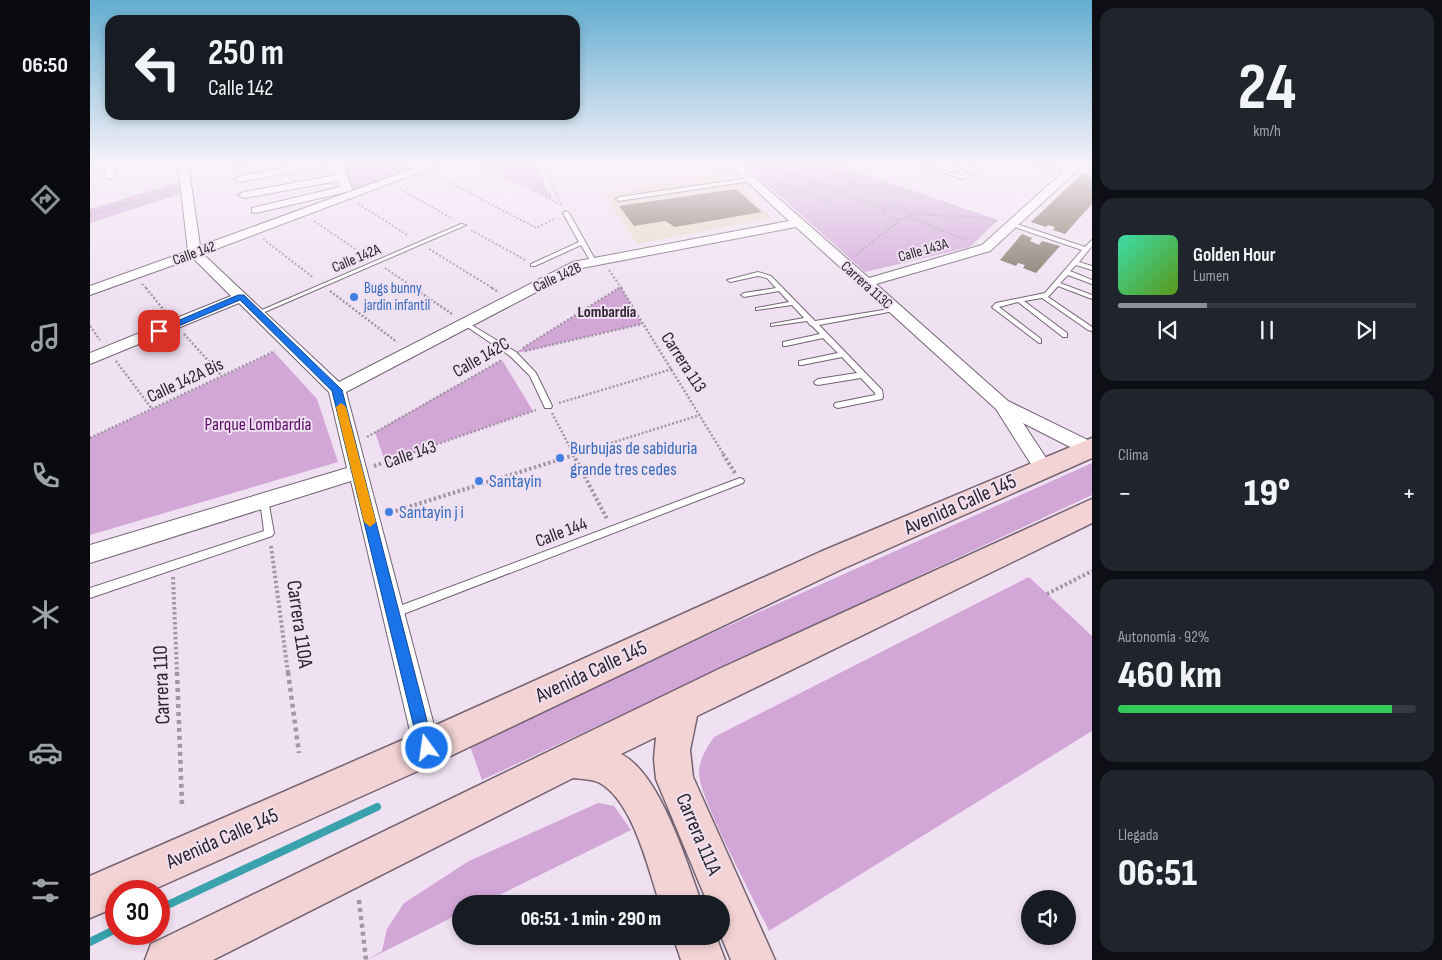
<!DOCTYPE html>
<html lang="es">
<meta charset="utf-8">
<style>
body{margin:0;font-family:"Sofia Sans Condensed",sans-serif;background:#20242c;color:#f1f3f6;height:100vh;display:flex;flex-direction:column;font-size:19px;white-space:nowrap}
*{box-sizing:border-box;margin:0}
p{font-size:16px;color:#9ea1a6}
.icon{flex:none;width:28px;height:28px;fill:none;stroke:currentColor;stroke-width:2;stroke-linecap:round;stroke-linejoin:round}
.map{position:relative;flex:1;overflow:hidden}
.side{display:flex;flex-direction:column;gap:8px;padding:8px;background:#0d0f14;width:350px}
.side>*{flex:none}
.top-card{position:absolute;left:15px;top:15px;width:475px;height:105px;border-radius:15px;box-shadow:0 2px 8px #0003;background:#171b24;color:#f1f3f6;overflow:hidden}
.fabs{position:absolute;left:931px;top:890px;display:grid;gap:10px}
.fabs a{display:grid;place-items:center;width:55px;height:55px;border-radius:50%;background:#171b24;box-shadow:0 2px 8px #0003;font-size:25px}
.speed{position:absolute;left:15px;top:880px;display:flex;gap:10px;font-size:25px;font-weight:700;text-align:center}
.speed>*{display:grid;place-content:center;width:65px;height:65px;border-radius:50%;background:#171b24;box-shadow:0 2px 8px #0003;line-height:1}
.speed .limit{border:8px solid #d22;background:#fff;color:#111}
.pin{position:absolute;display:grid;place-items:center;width:42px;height:42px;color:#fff;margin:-21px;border-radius:10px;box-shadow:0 2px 8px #0006}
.me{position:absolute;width:55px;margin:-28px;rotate:346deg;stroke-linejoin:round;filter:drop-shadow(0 0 4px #0008)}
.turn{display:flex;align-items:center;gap:18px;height:105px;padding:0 20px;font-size:22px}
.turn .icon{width:65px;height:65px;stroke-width:2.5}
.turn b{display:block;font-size:35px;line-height:42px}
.big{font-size:38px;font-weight:800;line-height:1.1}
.side .card{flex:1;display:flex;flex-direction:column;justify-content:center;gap:8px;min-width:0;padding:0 18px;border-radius:15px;background:#20242c}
.side .dial{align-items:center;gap:0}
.dial b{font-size:65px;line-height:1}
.song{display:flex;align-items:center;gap:15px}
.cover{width:60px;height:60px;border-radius:8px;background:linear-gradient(135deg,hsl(160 70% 55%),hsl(90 70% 35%))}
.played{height:5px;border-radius:2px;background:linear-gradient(90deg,#8c9099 30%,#363941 30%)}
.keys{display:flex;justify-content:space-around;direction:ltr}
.heat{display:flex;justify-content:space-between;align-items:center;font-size:28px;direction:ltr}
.charge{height:8px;border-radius:4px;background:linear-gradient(90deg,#34c759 92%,#363941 0)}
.trip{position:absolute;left:362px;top:895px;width:278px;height:50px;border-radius:25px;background:#171b24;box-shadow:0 2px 8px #0003;font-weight:800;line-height:50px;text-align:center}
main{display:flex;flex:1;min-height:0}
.menu{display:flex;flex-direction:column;width:90px;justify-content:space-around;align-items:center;background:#090b0e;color:#9ea1a6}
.menu .icon{width:35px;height:35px}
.menu .selected{color:#8c9099}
.menu b{font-size:22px;color:#f1f3f6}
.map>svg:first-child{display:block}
</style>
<main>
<nav class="menu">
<b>06:50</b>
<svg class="icon selected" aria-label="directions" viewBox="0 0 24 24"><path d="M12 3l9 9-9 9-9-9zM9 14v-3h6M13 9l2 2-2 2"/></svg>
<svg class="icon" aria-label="music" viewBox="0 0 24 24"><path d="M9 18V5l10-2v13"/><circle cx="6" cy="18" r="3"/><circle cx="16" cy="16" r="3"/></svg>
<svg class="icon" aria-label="phone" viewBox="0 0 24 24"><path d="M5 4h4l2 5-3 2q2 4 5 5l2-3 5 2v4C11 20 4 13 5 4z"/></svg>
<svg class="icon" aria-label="climate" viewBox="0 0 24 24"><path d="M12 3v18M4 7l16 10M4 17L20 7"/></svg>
<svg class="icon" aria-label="car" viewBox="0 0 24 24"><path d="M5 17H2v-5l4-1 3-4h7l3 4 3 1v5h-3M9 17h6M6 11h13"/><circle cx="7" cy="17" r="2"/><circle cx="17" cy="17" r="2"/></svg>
<svg class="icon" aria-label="filters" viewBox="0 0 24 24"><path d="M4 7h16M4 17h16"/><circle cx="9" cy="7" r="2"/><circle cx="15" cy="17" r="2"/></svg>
</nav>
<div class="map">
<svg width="1002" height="960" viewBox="0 0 1002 960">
<rect width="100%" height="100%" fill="#f0e1f2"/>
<path fill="#e9dac8" d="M635 173 682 218 547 244 514 194Z"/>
<g fill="#d2a7d8">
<path d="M248 163H315L319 170 260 192Z"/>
<path d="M394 163H445L462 199 396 166Z"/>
<path d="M653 163H742L908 220 880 247 775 272Z"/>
<path d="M89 182 90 194 0 223V209Z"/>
<path d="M531 287 552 324 423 354Z"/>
<path d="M184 352 227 399 248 462 0 535V438Z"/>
<path d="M412 360 443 411 295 462 285 432Z"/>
<path d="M1002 463V495L392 780 380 746 629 630Z"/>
<path d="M939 577 1002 636V731L679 931C666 902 608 797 609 772 610 758 616 749 624 737Z"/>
<path d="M508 803 524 806 541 830 391 904H371V913L277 960 292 951 297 929 314 903 379 861Z"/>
</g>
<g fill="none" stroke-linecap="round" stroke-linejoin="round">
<g stroke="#3aa2ad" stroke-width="8">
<path d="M69 909 287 807"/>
<path d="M0 942 26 929"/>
</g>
</g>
<g fill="#817464">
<path d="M993 173 1002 176V204L975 234 963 230 965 227 958 225 956 227 941 222Z"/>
<path d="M646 189 672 212 585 227 575 221 544 226 529 206Z"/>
<path d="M932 234 942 238 940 241 949 245 952 241 970 246 946 273 933 268 935 265 928 263 926 266 910 260Z"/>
</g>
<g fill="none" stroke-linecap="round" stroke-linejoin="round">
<g stroke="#726473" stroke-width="2">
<g id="lane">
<path d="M536 163H543L538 165Z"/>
<path d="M858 163H866L883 169 891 163H897L887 170V172L873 179 833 166 835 165 872 175 879 171Z"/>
<path d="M940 163H948L980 173 978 174Z"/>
<path d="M659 178 662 180 661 181 529 201 526 199 529 197Z"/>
<path d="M476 211 479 213 506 261 501 262 491 245 445 266H441V264L489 242 473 213Z"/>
<path d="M921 222 995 247 1002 240V246L989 262 1002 266V270L986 265 980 271 1002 280V284L978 275 970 283 1002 295V299L968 286 958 297 1002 327V331L998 330 952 298 934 301 977 333V337H973L928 302 909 307 951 339V343H949L903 308 902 307 906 303 955 293 992 250 919 225V223Z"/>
<path d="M371 224 376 225 170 314H166L165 313Z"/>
<path d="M668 272 681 276 725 321 806 308 807 309 804 311 729 325 792 390 793 397 792 399 748 408 745 407 744 405 745 403 785 395V393L771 378 728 385 725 384 724 382 728 379 767 373 752 357 712 365H709V361L748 353 733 338 696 346H693V342L730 334 722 326 720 325 717 321 681 326V324L714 318 702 305 666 310V308L699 302 689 291 654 297 651 295 654 293 686 288 677 278 668 276 640 282 637 280Z"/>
<path d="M375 321 426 352 446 373 462 406 461 408H455L440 376 420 356 373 324 372 323Z"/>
<path d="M650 478 653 479 654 481 653 483 303 618 299 616 298 613 299 610Z"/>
<path d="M174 496 177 497 178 500 184 533 182 536 0 598V588L174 531 170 500 171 497Z"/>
</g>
</g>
<g stroke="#726473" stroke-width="2">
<g id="street">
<path d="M17 163H27L23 178 19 179 14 176Z"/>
<path d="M88 163H98L110 246 339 163H354L113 254 249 382 483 262 699 221 637 163H648L779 278 892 245 983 163H991V167L900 251 786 284 918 401 1002 442V453H992L933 423 962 467 960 472 953 474 946 472 906 409 706 227 492 268 256 392 350 748 346 757 337 761 328 757 324 748 261 481 0 563V545L257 468 239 392 149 303 0 364V353L141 296 103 258 0 295V286L98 251Z"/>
<path d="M142 163H163L158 166 142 167Z"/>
<path d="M216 163H239L234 166 150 182 145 179 150 176Z"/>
<path d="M242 163H252L262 189 260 191 166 213 162 212V208L250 187 248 181 154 198 148 195 154 192 246 175Z"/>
</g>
</g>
<g stroke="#726473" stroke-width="3">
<g id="secondary">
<path d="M1002 438V458L750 570 350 761 60 891H26V907L0 918V876L324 735 730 552Z"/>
<path d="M1002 499V523L607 716 600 750 603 777 685 960H641L631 936V904H618L566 779 564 759 566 737 531 754C571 774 597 864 612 904H570C558 869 544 803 510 783 503 779 491 779 483 778L123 960H55L61 944 629 669Z"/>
<path d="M583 936H626L635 960H591Z"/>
</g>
</g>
<g stroke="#a196a2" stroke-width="2" stroke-dasharray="2 2" stroke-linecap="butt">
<path d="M387 163 472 205"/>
<path d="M452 163 472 206"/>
<path d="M671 163 795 209"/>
<path d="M750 163 765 168"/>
<path d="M719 166H725L767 182 737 201 690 184Z"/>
<path d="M742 171 759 172 766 177 765 180"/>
<path d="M759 172 773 163"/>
<path d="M345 175 446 228 466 218"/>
<path d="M310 189 363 219"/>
<path d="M268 204 319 236"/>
<path d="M806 207 821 214 819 217C809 221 801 219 793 212L795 209Z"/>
<path d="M821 214 887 217 907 221"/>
<path d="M0 215 83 189"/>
<path d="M819 217 876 240"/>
<path d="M224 221 277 257"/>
<path d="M381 230 437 261"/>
<path d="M173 239 224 278"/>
<path d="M339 249 404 289"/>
<path d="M766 255 810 220"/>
<path d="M295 268 326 289"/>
<path d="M519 270 532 289"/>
<path d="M52 284 57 289"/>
<path d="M527 289 531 287"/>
</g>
<g stroke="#a196a2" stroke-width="2.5" stroke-dasharray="2 2" stroke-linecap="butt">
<path d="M56 288 77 314"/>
<path d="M324 288 362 314"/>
<path d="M402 288 408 292"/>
<path d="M531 288 634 455"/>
<path d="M240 291 307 342"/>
<path d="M0 326 10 340"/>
<path d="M94 334 132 376"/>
<path d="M433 348 529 288"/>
<path d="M435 351 552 324"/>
<path d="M26 361 62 409"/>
<path d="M469 403 582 369"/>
<path d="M462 413 484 455"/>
<path d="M277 437 412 360"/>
<path d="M0 438 185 351"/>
<path d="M316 455 446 410"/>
<path d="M483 455 610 415"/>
</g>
<g stroke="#a196a2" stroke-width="4" stroke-dasharray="2.5 2.5" stroke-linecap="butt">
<path d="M483 454 517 519"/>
<path d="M633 454 645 473"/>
<path d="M284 466 319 454"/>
<path d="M296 514 487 454"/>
<path d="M181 546 198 673"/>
<path d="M83 577 87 673"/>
<path d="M957 594 1002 571"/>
</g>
<g stroke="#a196a2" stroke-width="4.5" stroke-dasharray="4 4" stroke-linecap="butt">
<path d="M87 672 92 804"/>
<path d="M198 672 209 753"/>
<path d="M269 900 276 960"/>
</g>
<use href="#lane" fill="#fff" fill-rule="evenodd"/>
<use href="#street" fill="#fff" fill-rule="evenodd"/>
<use href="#secondary" fill="#f3d3d4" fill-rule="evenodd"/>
</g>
<linearGradient id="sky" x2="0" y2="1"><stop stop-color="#62add0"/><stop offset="0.55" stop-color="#f8f2f9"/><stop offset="1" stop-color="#f8f2f9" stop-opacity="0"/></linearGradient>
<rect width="1002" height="298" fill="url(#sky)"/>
<path fill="#1a73e8" stroke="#114b97" d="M148 295H154L252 390 344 748 342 753 337 756 331 753 329 748 242 391 150 300 72 333 64 331Z"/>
<path fill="#f59e0b" d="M251 403 256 407 286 522 280 527 274 522 246 407Z"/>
<g fill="#3f7fe0" stroke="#f0e1f2" stroke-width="2">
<circle cx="264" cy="297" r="5"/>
<circle cx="470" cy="458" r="5"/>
<circle cx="389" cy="481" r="5"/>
<circle cx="299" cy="512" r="5"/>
</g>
<g text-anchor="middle" stroke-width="4" stroke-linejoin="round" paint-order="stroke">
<g font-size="15" fill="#2b252c" stroke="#f0e1f2">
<text transform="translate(833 250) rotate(-16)" y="5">Calle 143A</text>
<text transform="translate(104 253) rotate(-20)" y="5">Calle 142</text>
<text transform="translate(266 258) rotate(-23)" y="5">Calle 142A</text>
<text transform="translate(467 277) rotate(-25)" y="5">Calle 142B</text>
<text transform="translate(777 285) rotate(42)" y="5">Carrera 113C</text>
</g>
<g font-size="15" fill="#366cbe" stroke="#f0e1f2" text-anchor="start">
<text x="274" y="293">Bugs bunny<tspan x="274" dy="17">jardin infantil</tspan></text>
</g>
<g font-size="16" font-weight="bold" fill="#322633" stroke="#f0e1f2">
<text x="517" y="317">Lombardía</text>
</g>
<g font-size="18" fill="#2b252c" stroke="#f0e1f2">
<text transform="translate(391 357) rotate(-30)" y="6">Calle 142C</text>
<text transform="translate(594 362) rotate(57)" y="6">Carrera 113</text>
<text transform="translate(95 380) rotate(-25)" y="6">Calle 142A Bis</text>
<text transform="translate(320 454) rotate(-19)" y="6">Calle 143</text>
<text transform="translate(471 532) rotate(-21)" y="6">Calle 144</text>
</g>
<g font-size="18" fill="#5a0e65" stroke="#f0e1f2">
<text x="168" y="430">Parque Lombardía</text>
</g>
<g font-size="18" fill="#366cbe" stroke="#f0e1f2" text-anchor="start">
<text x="480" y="454">Burbujas de sabiduria<tspan x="480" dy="21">grande tres cedes</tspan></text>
<text x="399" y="487">Santayin</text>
<text x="309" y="518">Santayin j i</text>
</g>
<g font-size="21" fill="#2b252c" stroke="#f0e1f2">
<text transform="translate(870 504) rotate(-24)" y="7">Avenida Calle 145</text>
<text transform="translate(210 624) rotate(82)" y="7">Carrera 110A</text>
<text transform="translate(501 671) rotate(-25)" y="7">Avenida Calle 145</text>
<text transform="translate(71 685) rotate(-92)" y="7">Carrera 110</text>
<text transform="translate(609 834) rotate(67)" y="7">Carrera 111A</text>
<text transform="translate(132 838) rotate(-24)" y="7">Avenida Calle 145</text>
</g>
</g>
</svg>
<div class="fabs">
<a><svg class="icon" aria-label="sound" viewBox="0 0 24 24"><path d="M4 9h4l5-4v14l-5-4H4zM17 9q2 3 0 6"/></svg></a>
</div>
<div class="speed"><div class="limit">30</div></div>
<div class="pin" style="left:69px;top:331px;background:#d93025"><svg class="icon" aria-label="arrive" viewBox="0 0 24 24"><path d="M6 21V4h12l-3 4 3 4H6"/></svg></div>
<svg class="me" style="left:337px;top:748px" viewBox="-20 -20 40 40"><circle r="17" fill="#1a73e8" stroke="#fff" stroke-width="3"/><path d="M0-11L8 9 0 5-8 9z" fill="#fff"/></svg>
<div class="trip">06:51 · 1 min · 290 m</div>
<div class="top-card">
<div class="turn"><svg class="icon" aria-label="left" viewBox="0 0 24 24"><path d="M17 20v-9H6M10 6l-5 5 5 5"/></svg><div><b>250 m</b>Calle 142</div></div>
</div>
</div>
<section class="side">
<div class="card dial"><b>24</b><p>km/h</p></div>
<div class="card">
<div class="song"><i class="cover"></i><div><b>Golden Hour</b><p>Lumen</p></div></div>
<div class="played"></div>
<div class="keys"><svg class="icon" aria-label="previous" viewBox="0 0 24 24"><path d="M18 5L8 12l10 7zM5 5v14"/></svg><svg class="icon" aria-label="pause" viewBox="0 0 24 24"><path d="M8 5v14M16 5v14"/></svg><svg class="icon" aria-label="next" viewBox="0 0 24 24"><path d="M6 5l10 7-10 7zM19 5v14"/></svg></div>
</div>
<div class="card"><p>Clima</p>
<div class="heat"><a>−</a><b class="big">19°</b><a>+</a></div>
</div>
<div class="card"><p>Autonomía · 92%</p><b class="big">460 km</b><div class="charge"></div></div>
<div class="card"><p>Llegada</p><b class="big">06:51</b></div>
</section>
</main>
